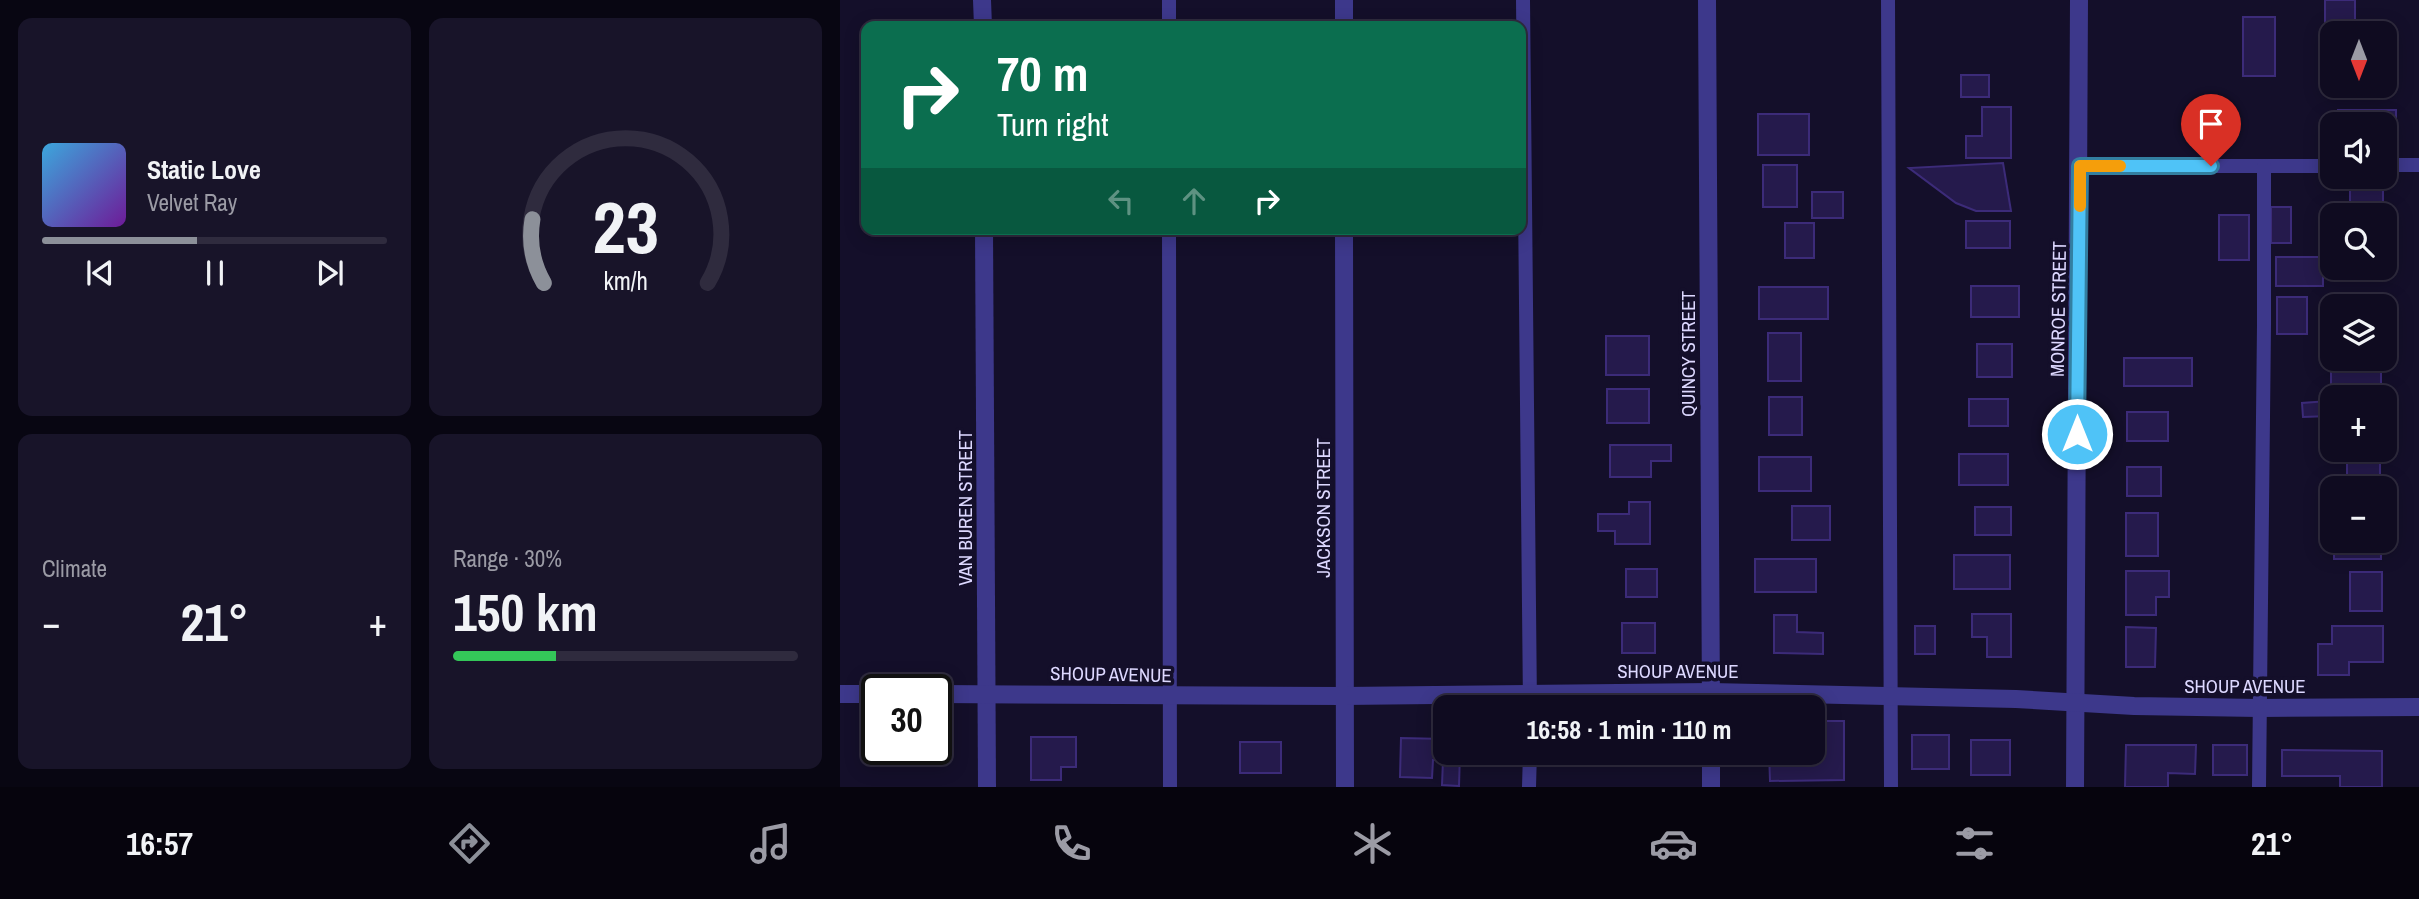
<!DOCTYPE html>
<meta charset="utf-8">
<style>
body{margin:0;font-family:"Archivo Narrow",sans-serif;background:#181429;color:#f1f3f6;height:100vh;display:flex;flex-direction:column;font-size:26px;white-space:nowrap}
*{box-sizing:border-box;margin:0}
p{font-size:23px;color:#9b9ba5}
.icon{flex:none;width:38px;height:38px;fill:none;stroke:currentColor;stroke-width:2;stroke-linecap:round;stroke-linejoin:round}
.map{position:relative;flex:1;overflow:hidden}
.side{display:flex;flex-direction:column;gap:18px;padding:18px;background:#080612;width:840px}
.side>*{flex:none}
.hud{position:absolute;left:21px;top:21px;width:665px;height:214px;border-radius:14px;box-shadow:0 4px 18px #0003,0 0 0 2px #2f2b3e;background:#0b6e4f;color:#fff;overflow:hidden}
.needle{width:46px;rotate:180deg}
.buttons{position:absolute;left:1480px;top:21px;display:grid;gap:14px}
.buttons a{display:grid;place-items:center;width:77px;height:77px;border-radius:14px;background:#0f0b20;box-shadow:0 4px 18px #0003,0 0 0 2px #2f2b3e;font-size:35px}
.speed{position:absolute;left:21px;top:674px;display:flex;gap:14px;font-size:35px;font-weight:700;text-align:center}
.speed>*{display:grid;place-content:center;width:91px;height:91px;border-radius:50%;background:#0f0b20;box-shadow:0 4px 18px #0003,0 0 0 2px #2f2b3e;line-height:1}
.speed .limit{border:4px solid #111;border-radius:10px;background:#fff;color:#111}
.pin{position:absolute;display:grid;place-items:center;width:60px;height:60px;color:#fff;margin:-72px -30px;border-radius:50% 50% 50% 0;rotate:-45deg;box-shadow:0 0 7px #0007}
.pin .icon{rotate:45deg}
.me{position:absolute;width:77px;margin:-38px;rotate:0deg;stroke-linejoin:round;filter:drop-shadow(0 0 5px #0008)}
.turn{display:flex;align-items:center;gap:24px;height:147px;padding:0 21px;font-size:32px}
.turn .icon{width:91px;height:91px;stroke-width:2.5}
.turn b{display:block;font-size:49px;line-height:60px}
.lanes{display:flex;align-items:center;height:66px;padding:0 21px;background:#0003;justify-content:center;gap:35px;direction:ltr}
.lanes .off{opacity:.35}
.big{font-size:52px;font-weight:700;line-height:1.1}
.side .card{flex:1;display:flex;flex-direction:column;justify-content:center;gap:10px;min-width:0;padding:0 24px;border-radius:14px;background:#181429}
.side .dial{align-items:center;gap:0}
.dial svg{height:182px;overflow:visible;fill:none;stroke:#2f2b3e;stroke-width:7;stroke-linecap:round;text-anchor:middle}
.dial text{fill:#f1f3f6;stroke:none}
.song{display:flex;align-items:center;gap:21px}
.cover{width:84px;height:84px;border-radius:10px;background:linear-gradient(135deg,hsl(200 70% 55%),hsl(280 70% 35%))}
.played{height:7px;border-radius:4px;background:linear-gradient(90deg,#8c9099 45%,#2f2b3e 45%)}
.keys{display:flex;justify-content:space-around;direction:ltr}
.heat{display:flex;justify-content:space-between;align-items:center;font-size:38px;direction:ltr}
.charge{height:10px;border-radius:5px;background:linear-gradient(90deg,#34c759 30%,#2f2b3e 0)}
.side .tiles{flex:1;display:grid;gap:18px;grid-template-columns:repeat(2,1fr)}
.trip{position:absolute;left:593px;top:695px;width:392px;height:70px;border-radius:14px;background:#0f0b20;box-shadow:0 4px 18px #0003,0 0 0 2px #2f2b3e;font-weight:700;line-height:70px;text-align:center}
.menu{display:flex;height:112px;justify-content:space-around;align-items:center;background:#06040d;color:#9b9ba5}
.menu .icon{width:49px;height:49px}
.menu .selected{color:#8c9099}
.menu b{font-size:32px;color:#f1f3f6}
main{display:flex;flex:1;min-height:0}
.map>svg:first-child{display:block}
</style>
<main>
<section class="side">
<div class="tiles">
<div class="card">
<div class="song"><i class="cover"></i><div><b>Static Love</b><p>Velvet Ray</p></div></div>
<div class="played"></div>
<div class="keys"><svg class="icon" aria-label="previous" viewBox="0 0 24 24"><path d="M18 5L8 12l10 7zM5 5v14"/></svg><svg class="icon" aria-label="pause" viewBox="0 0 24 24"><path d="M8 5v14M16 5v14"/></svg><svg class="icon" aria-label="next" viewBox="0 0 24 24"><path d="M6 5l10 7-10 7zM19 5v14"/></svg></div>
</div>
<div class="card dial"><svg viewBox="0 0 100 80">
<path d="M14 69A42 42 0 1 1 86 69"/>
<path d="M14 69A42 42 0 0 1 9 41" stroke="#8c9099"/>
<text x="50" y="56" font-size="32" font-weight="700">23</text>
<text x="50" y="72" font-size="11">km/h</text>
</svg></div>
<div class="card"><p>Climate</p>
<div class="heat"><a>−</a><b class="big">21°</b><a>+</a></div>
</div>
<div class="card"><p>Range · 30%</p><b class="big">150 km</b><div class="charge"></div></div>
</div>
</section>
<div class="map">
<svg width="1579" height="787" viewBox="0 0 1579 787">
<rect width="100%" height="100%" fill="#140f2a"/>
<g fill="#251a4c" stroke="#3c2b79" stroke-width="2">
<path d="M1485 0H1515V33H1493V47H1485Z"/>
<rect x="1403" y="17" width="32" height="59"/>
<rect x="1121" y="75" width="28" height="22"/>
<path d="M1142 107H1171V158H1126V136H1142Z"/>
<path d="M1498 110H1556V145H1545V124H1498Z"/>
<rect x="918" y="114" width="51" height="41"/>
<path d="M1163 163 1171 211H1136L1116 203 1069 168Z"/>
<rect x="923" y="165" width="34" height="42"/>
<rect x="1510" y="181" width="33" height="34"/>
<rect x="972" y="192" width="31" height="26"/>
<rect x="1431" y="207" width="20" height="36"/>
<rect x="1379" y="215" width="30" height="45"/>
<rect x="1126" y="221" width="44" height="27"/>
<rect x="945" y="223" width="29" height="35"/>
<rect x="1436" y="257" width="47" height="29"/>
<rect x="1131" y="286" width="48" height="31"/>
<rect x="919" y="287" width="69" height="32"/>
<rect x="1437" y="297" width="30" height="37"/>
<rect x="928" y="333" width="33" height="48"/>
<rect x="766" y="336" width="43" height="39"/>
<rect x="1137" y="344" width="35" height="33"/>
<rect x="1284" y="358" width="68" height="28"/>
<rect x="1491" y="360" width="50" height="27"/>
<rect x="767" y="389" width="42" height="34"/>
<rect x="929" y="397" width="33" height="38"/>
<rect x="1129" y="399" width="39" height="27"/>
<path d="M1488 401 1489 416 1463 417 1462 403Z"/>
<rect x="1287" y="412" width="41" height="29"/>
<path d="M770 445H831V461H811V477H770Z"/>
<rect x="1119" y="454" width="49" height="31"/>
<rect x="919" y="457" width="52" height="34"/>
<rect x="1507" y="463" width="33" height="25"/>
<rect x="1287" y="467" width="34" height="29"/>
<path d="M789 502H810V544H775V531H758V514H789Z"/>
<rect x="952" y="506" width="38" height="34"/>
<rect x="1135" y="507" width="36" height="28"/>
<rect x="1286" y="513" width="32" height="43"/>
<rect x="1494" y="541" width="47" height="18"/>
<rect x="1114" y="555" width="56" height="34"/>
<rect x="915" y="559" width="61" height="33"/>
<rect x="786" y="569" width="31" height="28"/>
<path d="M1286 571H1329V597H1316V615H1286Z"/>
<rect x="1510" y="572" width="32" height="39"/>
<path d="M1132 614H1171V657H1147V637H1132Z"/>
<path d="M934 615H957V632L983 633V654L934 653Z"/>
<rect x="782" y="623" width="33" height="30"/>
<rect x="1075" y="626" width="20" height="28"/>
<path d="M1492 626H1543V662H1509V675H1478V644H1492Z"/>
<path d="M1286 627 1316 628 1315 667H1286Z"/>
<path d="M983 721H1004V780L930 781 929 752H973V748H983Z"/>
<path d="M605 725 606 752H620L619 786 602 785 603 760H593L592 778 560 777 561 738 605 739Z"/>
<rect x="1072" y="735" width="37" height="34"/>
<path d="M191 737H236V767H221V780H191Z"/>
<rect x="1131" y="740" width="39" height="35"/>
<rect x="400" y="742" width="41" height="31"/>
<path d="M1286 745H1356L1355 774 1328 773V787H1285Z"/>
<rect x="1373" y="745" width="34" height="30"/>
<rect x="41" y="749" width="50" height="14"/>
<path d="M1442 750 1542 751V787H1500V776H1442Z"/>
</g>
<g fill="none" stroke-linecap="round" stroke-linejoin="round">
<g stroke="#3d388b" stroke-width="14">
<path d="M329 0V26"/>
<path d="M683 0 690 707"/>
<path d="M1048 0 1051 787"/>
<path d="M1545 165H1579"/>
<path d="M1240 166H1493"/>
<path d="M329 229 330 787"/>
<path d="M689 787 690 752"/>
<path d="M1419 787 1424 325V166"/>
</g>
<g stroke="#3d388b" stroke-width="18">
<path d="M142 0 143 26"/>
<path d="M504 0V26"/>
<path d="M867 0 871 707"/>
<path d="M144 229 147 787"/>
<path d="M504 229 505 787"/>
<path d="M871 787V752"/>
<path d="M1235 787 1239 0"/>
</g>
<g stroke="#3d388b" stroke-width="18">
<path d="M0 694H37"/>
<path d="M96 694 504 696 871 692 1176 699 1294 706 1419 708 1579 707"/>
</g>
</g>
<g fill="none" stroke-linecap="round" stroke-linejoin="round">
<g stroke="#337fa1" stroke-width="18">
<path id="route" d="M1237 434 1240 166H1371"/>
</g>
<use href="#route" stroke="#4fc3f7" stroke-width="12"/>
<path stroke="#f59e0b" stroke-width="12" d="M1240 206V166H1280"/>
</g>
<g text-anchor="middle" stroke-width="7" stroke-linejoin="round" paint-order="stroke">
<g font-size="19" fill="#ddd8ff" stroke="#140f2a">
<text transform="translate(1218 309) rotate(-89)" y="7">MONROE STREET</text>
<text transform="translate(848 354) rotate(-90)" y="7">QUINCY STREET</text>
<text transform="translate(125 508) rotate(-90)" y="7">VAN BUREN STREET</text>
<text transform="translate(483 508) rotate(-90)" y="7">JACKSON STREET</text>
<text x="838" y="678">SHOUP AVENUE</text>
<text transform="translate(271 674) rotate(1)" y="7">SHOUP AVENUE</text>
<text x="1405" y="693">SHOUP AVENUE</text>
</g>
</g>
</svg>
<div class="buttons">
<a><svg class="needle" viewBox="-14 -14 28 28"><path d="M0-13l5 13h-10z" fill="#e53935"/><path d="M0 13l5-13h-10z" fill="#9b9ba5"/></svg></a>
<a><svg class="icon" aria-label="sound" viewBox="0 0 24 24"><path d="M4 9h4l5-4v14l-5-4H4zM17 9q2 3 0 6"/></svg></a>
<a><svg class="icon" aria-label="search" viewBox="0 0 24 24"><circle cx="10" cy="10" r="6"/><path d="M15 15l6 6"/></svg></a>
<a><svg class="icon" aria-label="layers" viewBox="0 0 24 24"><path d="M12 4l9 5-9 5-9-5zM3 14l9 5 9-5"/></svg></a>
<a>+</a>
<a>−</a>
</div>
<div class="speed"><div class="limit">30</div></div>
<div class="pin" style="left:1371px;top:166px;background:#d93025"><svg class="icon" aria-label="arrive" viewBox="0 0 24 24"><path d="M6 21V4h12l-3 4 3 4H6"/></svg></div>
<svg class="me" style="left:1237px;top:434px" viewBox="-20 -20 40 40"><circle r="17" fill="#4fc3f7" stroke="#fff" stroke-width="3"/><path d="M0-11L8 9 0 5-8 9z" fill="#fff"/></svg>
<div class="trip">16:58 · 1 min · 110 m</div>
<div class="hud">
<div class="turn"><svg class="icon" aria-label="right" viewBox="0 0 24 24"><path d="M7 20v-9h11M14 6l5 5-5 5"/></svg><div><b>70 m</b>Turn right</div></div>
<div class="lanes"><svg class="icon off" aria-label="left" viewBox="0 0 24 24"><path d="M17 20v-9H6M10 6l-5 5 5 5"/></svg><svg class="icon off" aria-label="ahead" viewBox="0 0 24 24"><path d="M12 20V5M6 11l6-6 6 6"/></svg><svg class="icon" aria-label="right" viewBox="0 0 24 24"><path d="M7 20v-9h11M14 6l5 5-5 5"/></svg></div>
</div>
</div>
</main>
<nav class="menu">
<b>16:57</b>
<svg class="icon selected" aria-label="directions" viewBox="0 0 24 24"><path d="M12 3l9 9-9 9-9-9zM9 14v-3h6M13 9l2 2-2 2"/></svg>
<svg class="icon" aria-label="music" viewBox="0 0 24 24"><path d="M9 18V5l10-2v13"/><circle cx="6" cy="18" r="3"/><circle cx="16" cy="16" r="3"/></svg>
<svg class="icon" aria-label="phone" viewBox="0 0 24 24"><path d="M5 4h4l2 5-3 2q2 4 5 5l2-3 5 2v4C11 20 4 13 5 4z"/></svg>
<svg class="icon" aria-label="climate" viewBox="0 0 24 24"><path d="M12 3v18M4 7l16 10M4 17L20 7"/></svg>
<svg class="icon" aria-label="car" viewBox="0 0 24 24"><path d="M5 17H2v-5l4-1 3-4h7l3 4 3 1v5h-3M9 17h6M6 11h13"/><circle cx="7" cy="17" r="2"/><circle cx="17" cy="17" r="2"/></svg>
<svg class="icon" aria-label="filters" viewBox="0 0 24 24"><path d="M4 7h16M4 17h16"/><circle cx="9" cy="7" r="2"/><circle cx="15" cy="17" r="2"/></svg>
<b>21°</b>
</nav>
